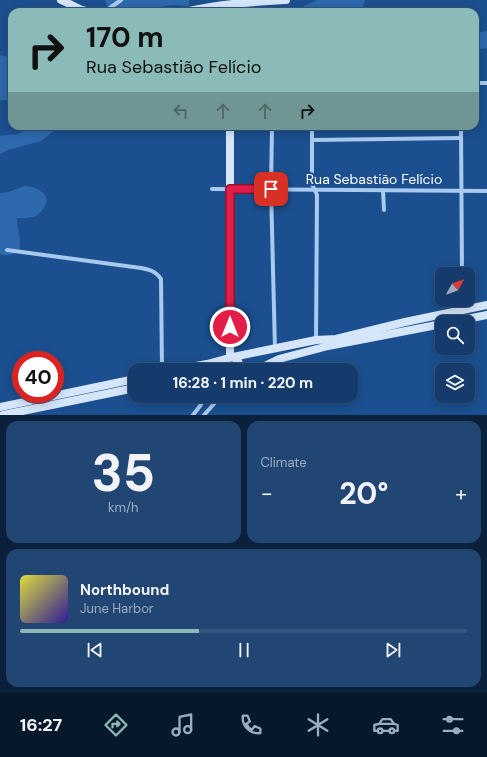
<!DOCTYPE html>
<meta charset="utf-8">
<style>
body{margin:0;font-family:"DM Sans",sans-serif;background:#214673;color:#f1f3f6;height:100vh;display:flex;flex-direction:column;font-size:15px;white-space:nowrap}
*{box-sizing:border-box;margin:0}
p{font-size:13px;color:#9dadc1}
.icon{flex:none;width:22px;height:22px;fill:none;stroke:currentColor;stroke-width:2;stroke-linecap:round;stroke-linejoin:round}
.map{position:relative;height:415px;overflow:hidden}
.panel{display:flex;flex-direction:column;gap:6px;padding:6px;background:#0b203b;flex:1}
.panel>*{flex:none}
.top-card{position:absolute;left:8px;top:8px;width:471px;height:122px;border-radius:12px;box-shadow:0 2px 10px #0003,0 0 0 1px #33557e;background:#8bbbb9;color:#111;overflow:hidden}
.needle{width:26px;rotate:50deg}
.fabs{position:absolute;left:435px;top:267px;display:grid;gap:8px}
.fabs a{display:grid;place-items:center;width:40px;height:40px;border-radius:8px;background:#143b6b;box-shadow:0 2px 10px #0003,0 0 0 1px #33557e;font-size:20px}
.speed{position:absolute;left:12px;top:351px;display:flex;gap:8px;font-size:20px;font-weight:700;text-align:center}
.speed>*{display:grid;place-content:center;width:52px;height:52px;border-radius:50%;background:#143b6b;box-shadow:0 2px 10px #0003,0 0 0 1px #33557e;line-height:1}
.speed .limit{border:6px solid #d22;background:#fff;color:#111}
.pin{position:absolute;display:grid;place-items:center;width:34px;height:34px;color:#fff;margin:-17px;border-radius:8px;box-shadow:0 2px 6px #0006}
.me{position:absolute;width:44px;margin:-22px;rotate:0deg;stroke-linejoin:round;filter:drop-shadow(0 0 3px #0008)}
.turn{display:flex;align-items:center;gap:14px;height:84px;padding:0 12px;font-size:18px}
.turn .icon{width:52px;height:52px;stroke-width:2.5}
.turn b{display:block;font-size:28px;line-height:34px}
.lanes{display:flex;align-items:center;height:38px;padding:0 12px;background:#0003;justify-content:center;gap:20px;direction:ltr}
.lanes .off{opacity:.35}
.big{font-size:30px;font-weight:700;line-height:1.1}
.panel .tile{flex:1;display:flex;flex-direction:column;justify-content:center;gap:6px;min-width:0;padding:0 14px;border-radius:12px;background:#214673}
.panel .dial{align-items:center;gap:0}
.dial b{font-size:52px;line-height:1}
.song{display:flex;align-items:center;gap:12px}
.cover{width:48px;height:48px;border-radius:6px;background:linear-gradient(135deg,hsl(60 70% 55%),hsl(250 70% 35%))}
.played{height:4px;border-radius:2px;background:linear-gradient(90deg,#8bbbb9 40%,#33557e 40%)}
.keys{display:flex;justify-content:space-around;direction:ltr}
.heat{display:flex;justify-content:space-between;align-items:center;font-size:22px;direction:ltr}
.panel .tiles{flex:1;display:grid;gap:6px;grid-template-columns:1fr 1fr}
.tile:last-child{grid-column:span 2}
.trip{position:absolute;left:128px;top:363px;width:230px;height:40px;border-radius:12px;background:#143b6b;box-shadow:0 2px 10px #0003,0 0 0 1px #33557e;font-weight:700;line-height:40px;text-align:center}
.dock{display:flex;height:64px;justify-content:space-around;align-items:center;background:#08182b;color:#9dadc1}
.dock .icon{width:28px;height:28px}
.dock .active{color:#8bbbb9}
.dock b{font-size:18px;color:#f1f3f6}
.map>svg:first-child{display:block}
</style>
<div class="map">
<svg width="487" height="415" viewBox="0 0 487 415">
<rect width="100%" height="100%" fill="#1b4f8f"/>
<g fill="#2e69ad">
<path d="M105 0H189V6L172 5 133 12H113L108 8Z"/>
<path d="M317 0H365L361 12H298L304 6Z"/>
<path d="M487 31V48L480 49 475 53V33Z"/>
<path d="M0 55 12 58V104L5 100H0Z"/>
<path d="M31 126H53L56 129 41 141 8 150 0 154V136L18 134Z"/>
<path d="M25 186C37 187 54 194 43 209 41 212 37 216 34 217 29 218 23 218 17 218 17 230 22 240 19 251 13 255 8 257 0 254V193C10 193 15 189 25 186Z"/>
</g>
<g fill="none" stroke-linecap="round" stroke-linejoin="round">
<g stroke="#a9c9ee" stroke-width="4">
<path d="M104 12 121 0"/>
<path d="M475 83H487"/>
<path d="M272 126 271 189 275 349"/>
<path d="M312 126V184L317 195 316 340"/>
<path d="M461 126 462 274"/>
<path d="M312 140 461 138"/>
<path d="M212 189 487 191"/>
<path d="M383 190 384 210"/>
<path d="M7 250 141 268C150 270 156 271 161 279L162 370"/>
<path d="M458 311 462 300"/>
<path d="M193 415 200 406 205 396"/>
<path d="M204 415 221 396"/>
</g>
<g stroke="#d6e6fa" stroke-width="8">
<path d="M61 0 82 10 90 12"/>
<path d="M185 12C218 4 252 2 286 0"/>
<path d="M230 126V357"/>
<path d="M452 322 487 315"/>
<path d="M233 357 316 340 336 339 405 322 487 305"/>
<path d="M174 370 207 364"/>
<path d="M201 370 207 364 233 357 238 361 241 370"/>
<path d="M256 370 279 359 328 346 442 324"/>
<path d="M0 407 135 379"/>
<path d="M3 415 135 388"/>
</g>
</g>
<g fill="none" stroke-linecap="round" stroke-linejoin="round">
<g stroke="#92132f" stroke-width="10">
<path id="route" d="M230 327V189H271"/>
</g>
<use href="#route" stroke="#e11d48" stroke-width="7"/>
</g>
<g text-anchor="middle" stroke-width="4" stroke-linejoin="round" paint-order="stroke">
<g font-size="14" fill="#fff" stroke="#1b4f8f">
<text x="374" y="184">Rua Sebastião Felício</text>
</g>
</g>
</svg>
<div class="fabs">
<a><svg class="needle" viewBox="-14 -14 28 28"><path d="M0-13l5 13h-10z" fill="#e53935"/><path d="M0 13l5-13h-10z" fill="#9dadc1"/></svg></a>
<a><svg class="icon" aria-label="search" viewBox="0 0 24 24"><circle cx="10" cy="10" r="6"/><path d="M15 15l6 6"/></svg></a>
<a><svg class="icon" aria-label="layers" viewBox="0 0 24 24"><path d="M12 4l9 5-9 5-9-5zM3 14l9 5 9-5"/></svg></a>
</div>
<div class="speed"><div class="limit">40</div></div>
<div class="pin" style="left:271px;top:189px;background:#d93025"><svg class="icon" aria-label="arrive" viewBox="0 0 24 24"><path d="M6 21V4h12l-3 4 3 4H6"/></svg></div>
<svg class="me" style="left:230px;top:327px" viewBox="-20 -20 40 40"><circle r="17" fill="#e11d48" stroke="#fff" stroke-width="3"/><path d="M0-11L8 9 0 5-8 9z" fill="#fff"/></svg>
<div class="trip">16:28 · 1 min · 220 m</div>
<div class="top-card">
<div class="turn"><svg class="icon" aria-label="right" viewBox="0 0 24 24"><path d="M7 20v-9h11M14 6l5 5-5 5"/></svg><div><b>170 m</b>Rua Sebastião Felício</div></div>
<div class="lanes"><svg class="icon off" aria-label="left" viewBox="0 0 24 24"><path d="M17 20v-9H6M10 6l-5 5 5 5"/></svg><svg class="icon off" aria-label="ahead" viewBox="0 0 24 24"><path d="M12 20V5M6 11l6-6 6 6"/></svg><svg class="icon off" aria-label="ahead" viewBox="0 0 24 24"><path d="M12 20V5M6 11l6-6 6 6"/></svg><svg class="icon" aria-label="right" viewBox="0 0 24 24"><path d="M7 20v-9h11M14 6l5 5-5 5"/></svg></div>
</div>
</div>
<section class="panel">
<div class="tiles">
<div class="tile dial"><b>35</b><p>km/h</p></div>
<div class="tile"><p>Climate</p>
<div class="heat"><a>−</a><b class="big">20°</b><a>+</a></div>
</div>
<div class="tile">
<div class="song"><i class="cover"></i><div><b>Northbound</b><p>June Harbor</p></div></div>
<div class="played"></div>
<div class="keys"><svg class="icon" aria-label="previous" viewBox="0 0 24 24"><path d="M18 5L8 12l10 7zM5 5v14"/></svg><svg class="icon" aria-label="pause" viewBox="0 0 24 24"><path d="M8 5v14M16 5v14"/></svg><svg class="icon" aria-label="next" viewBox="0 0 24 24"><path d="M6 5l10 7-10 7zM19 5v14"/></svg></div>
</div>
</div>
</section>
<nav class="dock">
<b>16:27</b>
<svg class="icon active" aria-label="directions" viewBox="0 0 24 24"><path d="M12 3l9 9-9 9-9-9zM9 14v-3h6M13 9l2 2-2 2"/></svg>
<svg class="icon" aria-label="music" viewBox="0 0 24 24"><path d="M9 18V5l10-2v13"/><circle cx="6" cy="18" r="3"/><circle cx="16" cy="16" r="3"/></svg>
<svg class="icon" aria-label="phone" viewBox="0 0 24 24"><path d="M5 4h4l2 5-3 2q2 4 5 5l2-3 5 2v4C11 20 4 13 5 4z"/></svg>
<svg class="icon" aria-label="climate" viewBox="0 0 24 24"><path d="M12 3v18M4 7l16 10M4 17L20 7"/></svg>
<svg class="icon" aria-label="car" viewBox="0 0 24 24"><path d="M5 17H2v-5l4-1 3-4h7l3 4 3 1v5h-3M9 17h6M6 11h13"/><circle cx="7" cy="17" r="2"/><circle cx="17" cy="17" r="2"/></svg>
<svg class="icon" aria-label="filters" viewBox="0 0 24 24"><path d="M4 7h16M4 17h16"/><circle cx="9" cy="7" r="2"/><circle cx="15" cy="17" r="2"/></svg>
</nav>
